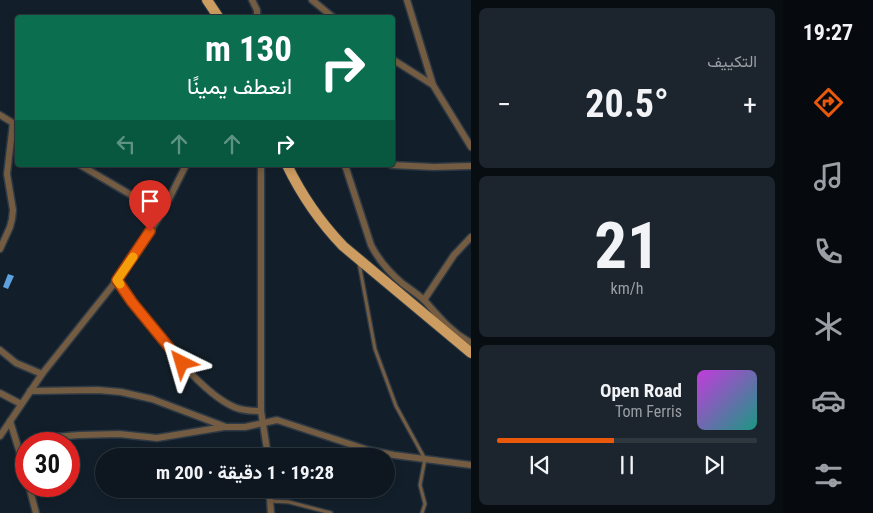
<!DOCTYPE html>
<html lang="ar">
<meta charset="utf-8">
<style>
body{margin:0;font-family:"Roboto Condensed",Vazirmatn,sans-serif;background:#1c242d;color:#f1f3f6;direction:rtl;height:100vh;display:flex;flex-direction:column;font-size:19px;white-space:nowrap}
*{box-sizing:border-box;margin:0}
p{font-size:16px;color:#9b9fa5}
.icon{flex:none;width:28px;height:28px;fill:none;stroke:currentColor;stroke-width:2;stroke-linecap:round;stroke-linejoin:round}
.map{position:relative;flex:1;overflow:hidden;direction:ltr}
.details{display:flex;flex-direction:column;gap:8px;padding:8px;background:#080d12;width:312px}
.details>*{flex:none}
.hud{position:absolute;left:15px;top:15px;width:380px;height:152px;border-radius:5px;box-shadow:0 2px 8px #0003,0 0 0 1px #2e363e;direction:rtl;background:#0b6e4f;color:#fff;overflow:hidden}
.speed{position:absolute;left:15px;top:432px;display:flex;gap:10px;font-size:25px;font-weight:700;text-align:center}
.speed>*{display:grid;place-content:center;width:65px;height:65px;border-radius:50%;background:#0e1720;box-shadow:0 2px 8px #0003,0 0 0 1px #2e363e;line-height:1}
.speed .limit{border:8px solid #d22;background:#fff;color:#111}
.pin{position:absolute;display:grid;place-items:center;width:42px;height:42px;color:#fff;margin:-51px -21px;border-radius:50% 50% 50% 0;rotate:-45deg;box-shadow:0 0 5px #0007}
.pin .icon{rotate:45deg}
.me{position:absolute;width:55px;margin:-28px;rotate:320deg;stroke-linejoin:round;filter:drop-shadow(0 0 4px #0008)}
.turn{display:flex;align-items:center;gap:18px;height:105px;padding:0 20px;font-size:22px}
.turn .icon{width:65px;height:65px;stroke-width:2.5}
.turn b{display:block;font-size:35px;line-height:42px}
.lanes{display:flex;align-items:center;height:48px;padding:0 20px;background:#0003;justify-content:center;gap:25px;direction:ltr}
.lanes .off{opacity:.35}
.big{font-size:38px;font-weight:700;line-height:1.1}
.details .widget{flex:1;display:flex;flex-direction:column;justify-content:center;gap:8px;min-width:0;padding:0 18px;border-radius:8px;background:#1c242d}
.details .dial{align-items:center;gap:0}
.dial b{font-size:65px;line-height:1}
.song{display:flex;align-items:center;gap:15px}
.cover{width:60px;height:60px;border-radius:8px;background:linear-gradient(135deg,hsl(290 70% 55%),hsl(170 70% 35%))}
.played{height:5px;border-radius:2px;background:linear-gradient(90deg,#ea580c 45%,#2e363e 45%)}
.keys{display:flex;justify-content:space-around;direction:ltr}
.heat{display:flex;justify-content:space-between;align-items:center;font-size:28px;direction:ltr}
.trip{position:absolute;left:95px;top:448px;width:300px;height:50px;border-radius:25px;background:#0e1720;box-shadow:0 2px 8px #0003,0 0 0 1px #2e363e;font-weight:700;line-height:50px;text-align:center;direction:rtl}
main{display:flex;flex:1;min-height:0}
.tabs{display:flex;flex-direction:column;width:90px;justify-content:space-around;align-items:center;background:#06090d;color:#9b9fa5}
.tabs .icon{width:35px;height:35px}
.tabs .selected{color:#ea580c}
.tabs b{font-size:22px;color:#f1f3f6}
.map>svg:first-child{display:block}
</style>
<main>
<nav class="tabs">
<b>19:27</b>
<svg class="icon selected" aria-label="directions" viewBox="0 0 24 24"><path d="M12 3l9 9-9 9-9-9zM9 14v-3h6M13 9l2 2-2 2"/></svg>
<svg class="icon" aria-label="music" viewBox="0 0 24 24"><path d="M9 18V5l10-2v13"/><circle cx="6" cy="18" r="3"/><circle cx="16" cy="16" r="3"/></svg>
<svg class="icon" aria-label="phone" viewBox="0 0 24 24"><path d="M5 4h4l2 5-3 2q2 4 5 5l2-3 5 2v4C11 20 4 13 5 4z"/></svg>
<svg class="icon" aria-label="climate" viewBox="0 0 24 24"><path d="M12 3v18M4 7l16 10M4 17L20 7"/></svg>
<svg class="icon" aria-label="car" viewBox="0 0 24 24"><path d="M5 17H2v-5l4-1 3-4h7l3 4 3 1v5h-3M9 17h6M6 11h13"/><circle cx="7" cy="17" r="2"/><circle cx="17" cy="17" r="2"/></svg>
<svg class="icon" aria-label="filters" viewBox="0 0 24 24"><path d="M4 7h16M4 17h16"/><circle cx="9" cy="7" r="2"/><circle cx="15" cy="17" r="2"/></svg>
</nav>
<section class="details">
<div class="widget"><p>التكييف</p>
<div class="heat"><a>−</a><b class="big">20.5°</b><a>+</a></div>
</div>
<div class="widget dial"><b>21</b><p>km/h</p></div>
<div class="widget">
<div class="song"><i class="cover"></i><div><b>Open Road</b><p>Tom Ferris</p></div></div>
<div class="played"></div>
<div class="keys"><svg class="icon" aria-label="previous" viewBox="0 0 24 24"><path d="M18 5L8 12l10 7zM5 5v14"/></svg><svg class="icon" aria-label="pause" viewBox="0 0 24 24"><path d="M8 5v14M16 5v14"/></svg><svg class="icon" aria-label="next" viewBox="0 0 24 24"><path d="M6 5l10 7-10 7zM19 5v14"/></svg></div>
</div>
</section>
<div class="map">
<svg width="471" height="513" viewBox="0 0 471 513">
<rect width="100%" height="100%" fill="#121f2a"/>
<path fill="#5da2dd" d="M8 274 14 276 8 289 3 287Z"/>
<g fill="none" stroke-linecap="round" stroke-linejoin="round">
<g stroke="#2d3944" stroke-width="5.5">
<g id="lane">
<path d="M359 263 375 349 396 406 425 459 420 485 425 504 422 513"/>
<path d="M270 501 289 502 331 513"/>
</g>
</g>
<g stroke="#2d3944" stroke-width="9">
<g id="street">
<path d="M252 0 257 10V18"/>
<path d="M312 0 334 18"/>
<path d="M407 0 433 85 471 147"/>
<path d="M392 59 433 85"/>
<path d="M0 115 18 126"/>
<path d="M80 165 162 213"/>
<path d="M261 165V411L268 456"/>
<path d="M345 165 371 245C379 261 390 273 403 284 410 289 419 295 425 301 439 317 451 332 471 343"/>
<path d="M391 165 434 167 471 166"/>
<path d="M0 249 10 227 12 219 13 210 7 174 13 123"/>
<path d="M117 280C142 316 195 390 234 407 243 411 252 411 261 411"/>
<path d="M424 300 454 255 471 237"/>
<path d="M0 350 16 363 42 374"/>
<path d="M30 391 98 390 121 392 152 399 226 427H245L277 420 368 450 394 455 471 465"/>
<path d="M0 393 21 404"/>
<path d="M10 421 26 473"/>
<path d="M0 436 42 374 117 280 162 213 186 165"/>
<path d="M38 444 55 437 79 435 119 434 157 438 224 427"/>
<path d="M29 486 36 513"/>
<path d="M269 489 271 513"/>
</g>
</g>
<g stroke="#2d3944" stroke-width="12">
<g id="primary">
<path d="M207 0 219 18"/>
<path d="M287 165C301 194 320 222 343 246L471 353"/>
</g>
</g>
<use href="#lane" stroke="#735c41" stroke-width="3"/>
<use href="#street" stroke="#735c41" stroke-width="6"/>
<use href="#primary" stroke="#cc9c60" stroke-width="10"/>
</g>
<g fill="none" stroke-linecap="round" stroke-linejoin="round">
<g stroke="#983908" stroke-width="12">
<path id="route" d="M150 231 117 280 132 302 182 363"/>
</g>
<use href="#route" stroke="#ea580c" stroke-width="9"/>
<path stroke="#f59e0b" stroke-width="9" d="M120 284 117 280 133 257"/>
</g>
</svg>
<div class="speed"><div class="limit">30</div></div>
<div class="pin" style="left:150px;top:231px;background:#d93025"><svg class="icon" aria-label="arrive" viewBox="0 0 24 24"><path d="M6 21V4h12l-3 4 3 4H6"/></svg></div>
<svg class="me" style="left:182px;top:363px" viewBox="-20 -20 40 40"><path d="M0-17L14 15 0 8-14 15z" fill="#ea580c" stroke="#fff" stroke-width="4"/></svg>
<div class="trip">19:28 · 1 دقيقة · 200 m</div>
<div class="hud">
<div class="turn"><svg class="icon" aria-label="right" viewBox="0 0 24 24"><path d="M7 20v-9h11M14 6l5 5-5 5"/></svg><div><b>130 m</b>انعطف يمينًا</div></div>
<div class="lanes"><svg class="icon off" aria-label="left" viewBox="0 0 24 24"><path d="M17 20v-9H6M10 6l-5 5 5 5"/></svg><svg class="icon off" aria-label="ahead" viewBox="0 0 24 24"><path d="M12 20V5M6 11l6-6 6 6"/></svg><svg class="icon off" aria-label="ahead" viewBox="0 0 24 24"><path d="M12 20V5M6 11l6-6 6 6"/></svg><svg class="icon" aria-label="right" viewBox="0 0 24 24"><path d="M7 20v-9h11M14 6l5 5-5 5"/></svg></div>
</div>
</div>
</main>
